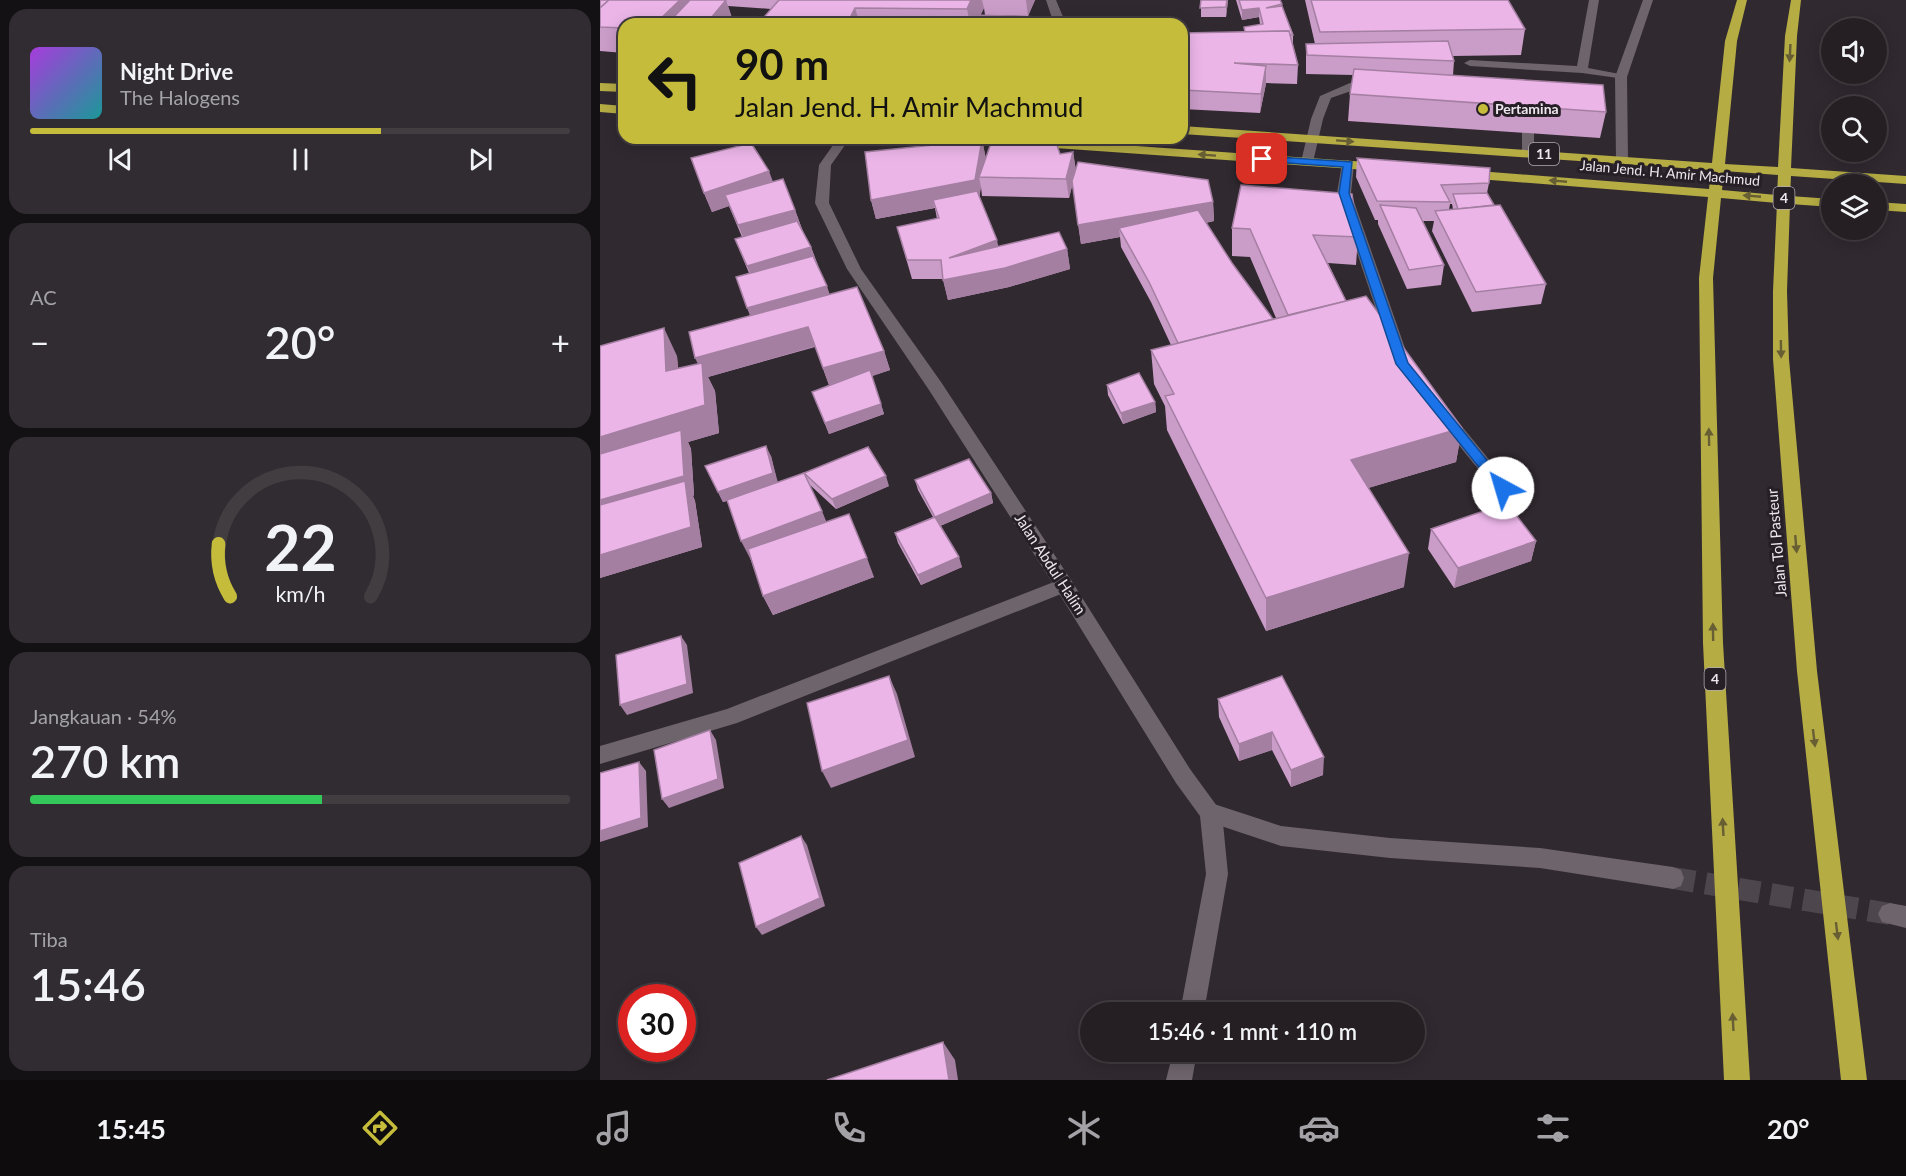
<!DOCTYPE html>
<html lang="id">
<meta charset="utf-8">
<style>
body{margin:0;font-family:Lato,sans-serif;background:#312c31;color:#f1f3f6;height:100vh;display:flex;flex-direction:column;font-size:22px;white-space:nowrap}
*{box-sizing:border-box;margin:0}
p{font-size:20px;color:#a3a2a6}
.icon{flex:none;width:33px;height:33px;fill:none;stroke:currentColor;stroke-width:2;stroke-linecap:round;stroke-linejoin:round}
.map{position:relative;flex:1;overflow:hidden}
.side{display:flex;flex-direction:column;gap:9px;padding:9px;background:#141114;width:600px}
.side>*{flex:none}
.top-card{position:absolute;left:18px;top:18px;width:570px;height:126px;border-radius:18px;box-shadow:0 3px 15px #0003,0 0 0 2px #423d41;background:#c6bc3c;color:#111;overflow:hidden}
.buttons{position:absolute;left:1221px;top:18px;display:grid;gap:12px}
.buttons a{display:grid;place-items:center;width:66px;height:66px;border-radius:50%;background:#251f24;box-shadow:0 3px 15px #0003,0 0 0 2px #423d41;font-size:30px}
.speed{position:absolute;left:18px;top:984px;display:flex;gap:12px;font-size:30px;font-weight:700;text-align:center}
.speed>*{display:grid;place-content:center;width:78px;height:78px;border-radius:50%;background:#251f24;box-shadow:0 3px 15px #0003,0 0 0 2px #423d41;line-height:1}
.speed .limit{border:9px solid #d22;background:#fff;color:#111}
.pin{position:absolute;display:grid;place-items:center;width:51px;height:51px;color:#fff;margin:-26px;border-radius:12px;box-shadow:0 3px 9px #0006}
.me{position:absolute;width:66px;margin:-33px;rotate:321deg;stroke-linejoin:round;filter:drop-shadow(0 0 4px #0008)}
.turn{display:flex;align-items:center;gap:21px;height:126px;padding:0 18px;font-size:27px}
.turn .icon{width:78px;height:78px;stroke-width:2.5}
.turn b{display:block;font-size:42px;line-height:51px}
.big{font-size:45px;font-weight:600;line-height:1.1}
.side .tile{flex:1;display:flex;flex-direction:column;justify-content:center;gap:9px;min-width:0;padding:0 21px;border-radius:18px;background:#312c31}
.side .dial{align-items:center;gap:0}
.dial svg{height:156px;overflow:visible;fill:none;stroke:#423d41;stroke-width:7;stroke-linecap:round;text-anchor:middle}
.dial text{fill:#f1f3f6;stroke:none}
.song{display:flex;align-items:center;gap:18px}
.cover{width:72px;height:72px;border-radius:9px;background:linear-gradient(135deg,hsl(280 70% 55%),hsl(180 70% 35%))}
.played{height:6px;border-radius:3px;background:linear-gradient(90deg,#c6bc3c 65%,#423d41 65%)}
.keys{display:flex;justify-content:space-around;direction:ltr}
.heat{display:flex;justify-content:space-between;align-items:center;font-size:33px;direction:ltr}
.charge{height:9px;border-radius:4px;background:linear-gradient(90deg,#34c759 54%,#423d41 0)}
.trip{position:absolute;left:480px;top:1002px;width:345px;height:60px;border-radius:30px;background:#251f24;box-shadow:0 3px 15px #0003,0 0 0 2px #423d41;font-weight:600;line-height:60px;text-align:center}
.menu{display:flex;height:96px;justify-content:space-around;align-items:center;background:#0f0c0e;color:#a3a2a6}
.menu .icon{width:42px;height:42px}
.menu .current{color:#c6bc3c}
.menu b{font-size:27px;color:#f1f3f6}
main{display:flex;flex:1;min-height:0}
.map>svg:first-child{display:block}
</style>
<main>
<section class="side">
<div class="tile">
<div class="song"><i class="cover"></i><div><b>Night Drive</b><p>The Halogens</p></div></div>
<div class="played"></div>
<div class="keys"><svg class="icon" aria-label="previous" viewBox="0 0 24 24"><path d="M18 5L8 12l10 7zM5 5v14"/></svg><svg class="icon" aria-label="pause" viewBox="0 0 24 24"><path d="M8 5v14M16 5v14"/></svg><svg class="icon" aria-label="next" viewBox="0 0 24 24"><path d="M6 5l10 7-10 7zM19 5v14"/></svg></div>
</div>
<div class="tile"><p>AC</p>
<div class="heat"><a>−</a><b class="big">20°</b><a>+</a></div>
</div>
<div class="tile dial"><svg viewBox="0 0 100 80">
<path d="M14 69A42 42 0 1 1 86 69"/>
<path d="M14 69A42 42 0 0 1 8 42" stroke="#c6bc3c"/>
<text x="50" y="56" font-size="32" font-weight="700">22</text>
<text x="50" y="72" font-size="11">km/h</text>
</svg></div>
<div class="tile"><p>Jangkauan · 54%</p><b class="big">270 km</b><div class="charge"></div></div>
<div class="tile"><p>Tiba</p><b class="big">15:46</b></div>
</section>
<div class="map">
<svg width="1306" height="1080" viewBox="0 0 1306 1080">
<rect width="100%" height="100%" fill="#312930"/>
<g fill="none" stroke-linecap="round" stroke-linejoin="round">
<path stroke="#4d464c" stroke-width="22" stroke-dasharray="22 11" stroke-linecap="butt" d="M1073 878 1290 914"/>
<g fill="#6d646c" fill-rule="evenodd">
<path d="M989 0H999L988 68 1025 75V79L982 73 870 66 864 63 870 60 977 66Z"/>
<path d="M750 83 774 85 780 89 774 93 751 91 731 98 723 119 713 162 712 165H702L701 162 711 119 720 96Z"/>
<path d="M928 129 934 133V153L928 157 922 153V133Z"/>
</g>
<g fill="#6d646c" fill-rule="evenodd">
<path d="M1043 0H1053L1027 77 1028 160 1022 164 1016 160 1015 77Z"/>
<path d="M748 160 754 164 751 193 806 351 803 355H793L790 351 737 193 742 164Z"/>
<path d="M845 411 851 413 909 484 912 488 909 492 903 494 897 492 839 421 837 417 839 413Z"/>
<path d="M464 578 471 580 473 585 471 590 137 723 0 764V746L127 709Z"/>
<path d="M611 803 681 826 790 838 940 848 1073 867 1081 870 1084 878 1081 886 1073 889 940 868 790 858 681 846 603 820 600 813 603 806Z"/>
<path d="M1290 903 1306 906V928L1282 922 1278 914 1282 906Z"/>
</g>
<g fill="#6d646c" fill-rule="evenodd">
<path d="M446 0H456L466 24H454Z"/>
<path d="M238 138H250L231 165 229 203 261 269 341 382 471 580 590 769 622 813 628 874 604 1012H580L606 874 600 816 576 783 457 590 329 390 247 269 215 203 219 165Z"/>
<path d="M573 1052H597L592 1080H566Z"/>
</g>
<g fill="#b5ac44" fill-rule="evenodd">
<path d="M1137 0H1147L1137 41 1125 164 1178 167 1185 36 1191 0H1201L1197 36 1191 168 1306 176V184L1191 176 1190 196 1232 199V207L1190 204 1187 291 1189 359 1217 671 1267 1080H1241L1197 671 1173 359V291L1177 203 1121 198 1113 278 1123 643 1150 1080H1124L1103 643 1099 278 1108 197 865 178 858 174 865 170 1109 189 1111 170 582 134V126L1112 163 1125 41ZM1124 171 1178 175 1177 195 1122 190Z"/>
<path d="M0 83 24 84V92L0 91Z"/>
<path d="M0 104 24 106V114L0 112Z"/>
<path d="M362 138H422L781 163 787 167 781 171 368 142Z"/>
<path d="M1276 202 1306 204V212L1276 210Z"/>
</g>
</g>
<g fill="#ca9cc8" fill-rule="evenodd">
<path d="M0 0H435L428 16 385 15 384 8 380 16 442 17 443 24H158L171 9 128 6 132 18 128 24H24V53L0 51Z"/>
<path d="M601 0H628L626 17H601Z"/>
<path d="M636 0H680L682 6 693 35V45L698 65 697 84 666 83 660 113 582 109V33L644 32 660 24 659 17 642 20Z"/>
<path d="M705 0H908L925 29 921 55 853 56 854 61 853 75 1006 112 1000 138 748 121 750 94 753 75 706 74V44H715Z"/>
<path d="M382 140 386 159 460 154 473 152 476 171 613 202 614 221 606 223 632 263 673 319 676 318 650 257 632 256V228L641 185 758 237 756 265 728 263 746 301 862 428 856 462 768 488 804 587 666 631 567 430 565 406 554 384 551 350 571 345 551 302 521 247 520 237 481 244 473 182 469 198 382 196 381 187 379 196 398 246 467 249 470 269 409 287 348 300 343 279H312L297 227 337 219 335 208 276 219 271 200Z"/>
<path d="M757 158 889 183 887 193 894 205 946 284 941 304 872 312 832 231 834 221H823L844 265 841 285 807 289 778 224V220H775L756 177ZM850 204H852L853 209 849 210Z"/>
<path d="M173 182 195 210 202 229 211 247 229 294 284 351 290 370 272 376 284 414 229 434 212 392 229 385 215 347 108 377 115 391 119 433 88 442 91 449 94 495 93 496 95 501 102 547 0 578 77 356 78 368 98 364 150 315 149 273 135 239 142 237 129 206 112 212 104 193Z"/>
<path d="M507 385 555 402 556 412 523 424 508 395Z"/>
<path d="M171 456 177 482 204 473 289 486 236 509 210 485 226 522 274 577 173 615 163 596 151 560 127 501 123 502 105 466Z"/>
<path d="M315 480 391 493 393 503 340 526 362 567 321 585 298 543 295 533 333 517 318 490Z"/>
<path d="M831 529 936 541 931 561 854 588 828 549Z"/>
<path d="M682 676 723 775 691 787 672 750 639 761 619 717 618 699Z"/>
</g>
<g fill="#a47fa2">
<path d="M80 0H107L90 24H55Z"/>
<path d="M126 0 132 18 128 24H106Z"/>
<path d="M371 0H382L384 8 376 24H370L367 9Z"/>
<path d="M426 0H435L428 16Z"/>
<path d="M627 0H628L626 17V7Z"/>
<path d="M255 8 260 24H247Z"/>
<path d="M659 8V17L642 20V10Z"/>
<path d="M666 66V84L660 113 661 94Z"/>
<path d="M382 140 386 159 379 177 381 187 379 200H333L334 208 276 219 271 200Z"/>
<path d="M473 152 476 171 469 198 466 179Z"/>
<path d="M169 171 176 190 125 195 129 206 112 212 104 193Z"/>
<path d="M613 202 614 221 524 237 519 228 520 237 481 244 478 225Z"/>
<path d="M195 210 202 229 146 244 138 225Z"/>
<path d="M397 240 401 260 349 258Z"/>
<path d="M211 247 218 267 155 285 147 266Z"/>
<path d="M467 249 470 269 409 287 348 300 343 280Z"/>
<path d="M227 286 233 305 155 328 147 308Z"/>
<path d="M208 327 216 346 108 377 115 391 119 433 88 442 91 449 94 495 93 496 95 501 102 547 0 578V437L103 374 95 358Z"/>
<path d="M64 328 77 356 80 399 66 371Z"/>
<path d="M284 351 290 370 272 376 284 414 229 434 225 423 230 388 223 368Z"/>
<path d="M555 402 556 412 523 424 521 413Z"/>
<path d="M862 428 856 462 748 494 751 460Z"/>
<path d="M166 446 171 456 178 483 123 502 118 492Z"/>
<path d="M286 476 289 486 236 509 232 499Z"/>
<path d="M391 493 393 503 338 527 335 517Z"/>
<path d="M222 511 230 531 151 560 141 541Z"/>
<path d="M936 541 931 561 854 588 858 568Z"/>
<path d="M809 553 804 587 666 631V598Z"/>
<path d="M359 557 362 567 321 585 318 575Z"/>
<path d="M267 558 274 577 173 615 163 596Z"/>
<path d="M81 636 87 645 93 693 27 715 20 705Z"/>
<path d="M289 676 297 694 315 757 231 788 222 771Z"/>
<path d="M110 730 116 740 124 788 69 808 62 799Z"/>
<path d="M672 732V750L639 761V744Z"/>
<path d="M724 757 723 775 691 787V770Z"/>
<path d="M39 762 46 771 48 827 0 842V831Z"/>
<path d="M201 836 207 845 225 906 162 935 156 927Z"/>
<path d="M343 1042 355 1060 358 1080H349Z"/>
</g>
<g fill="#ebb5e8" stroke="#a47fa2" stroke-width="1.5">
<path d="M0 0H9L0 8Z"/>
<path d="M9 0H80L55 24H24V28L0 27V8Z"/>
<path d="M90 0H126L106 24H67Z"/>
<path d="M179 0H371L367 9 255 8 247 24H158Z"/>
<path d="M601 0H627L626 7 600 8Z"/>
<path d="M639 0H680L682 4 666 8 682 6 693 35H690L689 31 645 32 644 27 663 24 659 8 642 10Z"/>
<path d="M711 0H908L925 29 720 32Z"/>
<path d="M373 15 442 17 440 24H369Z"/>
<path d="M261 21 365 23 364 24H259Z"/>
<path d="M689 31 698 65 634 63 666 66 661 94 582 90V33Z"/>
<path d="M848 41 854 61 707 55 706 44Z"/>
<path d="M754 69 1003 85 1006 112 750 94Z"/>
<path d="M382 140 375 180 271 200 265 152Z"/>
<path d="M151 143 169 171 104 193 91 158Z"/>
<path d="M391 143 457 145 460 154 473 152 466 179 379 177Z"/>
<path d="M757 158 890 168 889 183 841 185 850 202 777 201Z"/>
<path d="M478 162 608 180 613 202 478 225 472 181Z"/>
<path d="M183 179 195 210 138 225 125 195Z"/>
<path d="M641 185 752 194 758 237 713 235 746 301 688 315 650 229 632 228Z"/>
<path d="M377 191 397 240 349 258 459 232 467 249 405 268 343 280 341 260H307L297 227 339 218 333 200Z"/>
<path d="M887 193 894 205 858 209 853 194Z"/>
<path d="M780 205 816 208 844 265 809 270Z"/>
<path d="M900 205 946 284 876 292 835 211Z"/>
<path d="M598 210 632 263 673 319 578 343 549 282 519 228Z"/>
<path d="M197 221 211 247 147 266 135 239Z"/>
<path d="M213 256 227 286 147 308 136 277Z"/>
<path d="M257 287 284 351 223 368 208 327 95 358 89 332Z"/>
<path d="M766 296 862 428 751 460 809 553 666 598 565 396 574 394 551 350Z"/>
<path d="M64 328 66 371 102 363 105 405 0 437V346Z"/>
<path d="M270 370 281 404 225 423 212 392Z"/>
<path d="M539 373 555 402 521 413 507 385Z"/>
<path d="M81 430 84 476 0 500V454Z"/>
<path d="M166 446 173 473 118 492 105 466Z"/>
<path d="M268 447 286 476 232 499 204 473Z"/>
<path d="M369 459 391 493 335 517 359 557 318 575 295 533 335 517 315 480Z"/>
<path d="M204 473 222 511 141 541 127 500Z"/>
<path d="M85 481 91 527 0 555V505Z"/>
<path d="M907 503 936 541 858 568 831 529Z"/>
<path d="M249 514 267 558 163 596 148 549Z"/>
<path d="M81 636 87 684 20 705 16 655Z"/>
<path d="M289 676 308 740 222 771 207 703Z"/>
<path d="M682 676 724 757 691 770 672 732 639 744 618 699Z"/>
<path d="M110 730 118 779 62 799 54 750Z"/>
<path d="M39 762 41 818 0 831V773Z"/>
<path d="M201 836 220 898 156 927 139 863Z"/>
<path d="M343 1042 349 1080H227Z"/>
</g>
<defs><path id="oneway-solid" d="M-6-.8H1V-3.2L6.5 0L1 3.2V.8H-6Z" transform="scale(1.5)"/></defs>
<g fill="#675e34">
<use href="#oneway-solid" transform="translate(1190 53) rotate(93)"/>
<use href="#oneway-solid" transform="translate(745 141) rotate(4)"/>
<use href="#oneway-solid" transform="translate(607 155) rotate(-176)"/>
<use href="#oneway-solid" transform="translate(958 181) rotate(-175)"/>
<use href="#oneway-solid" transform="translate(1152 196) rotate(-175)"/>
<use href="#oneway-solid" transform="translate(1181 349) rotate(89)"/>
<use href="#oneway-solid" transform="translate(1109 437) rotate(-91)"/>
<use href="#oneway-solid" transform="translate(1196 544) rotate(85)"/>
<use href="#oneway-solid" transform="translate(1113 632) rotate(-91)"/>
<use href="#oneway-solid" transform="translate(1214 738) rotate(83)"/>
<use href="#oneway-solid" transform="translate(1123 827) rotate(-93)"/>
<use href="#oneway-solid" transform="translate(1237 931) rotate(83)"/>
<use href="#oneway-solid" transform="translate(1133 1022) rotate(-93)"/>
</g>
<path fill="#1a73e8" stroke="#114b97" stroke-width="1.5" d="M662 156 752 162 749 193 808 363 907 485 909 488 907 491H898L796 364 739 193 743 167 659 161 657 159Z"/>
<circle fill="#c6bc3c" stroke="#271f26" stroke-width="2" cx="883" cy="109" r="6"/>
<g text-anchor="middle" stroke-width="6" stroke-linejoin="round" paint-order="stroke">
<g font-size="14" font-weight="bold" fill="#ece7ec" stroke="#271f26" text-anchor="start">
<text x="895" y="114">Pertamina</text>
</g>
<g fill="#271f26" stroke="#b1abb1" stroke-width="1.5">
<rect x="929" y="143" width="30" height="22" rx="4.5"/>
<rect x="1173.5" y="187" width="21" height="22" rx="4.5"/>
<rect x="1104.5" y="668" width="21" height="22" rx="4.5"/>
</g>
<g font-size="14" font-weight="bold" fill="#ece7ec">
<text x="944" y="159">11</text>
<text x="1184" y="203">4</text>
<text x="1115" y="684">4</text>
</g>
<g font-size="14" fill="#ece7ec" stroke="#271f26">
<text transform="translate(1070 173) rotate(5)" y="5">Jalan Jend. H. Amir Machmud</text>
</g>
<g font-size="15" fill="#ece7ec" stroke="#271f26">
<text transform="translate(1177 543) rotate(-95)" y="5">Jalan Tol Pasteur</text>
<text transform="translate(450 564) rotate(57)" y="5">Jalan Abdul Halim</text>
</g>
</g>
</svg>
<div class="buttons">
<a><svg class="icon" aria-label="sound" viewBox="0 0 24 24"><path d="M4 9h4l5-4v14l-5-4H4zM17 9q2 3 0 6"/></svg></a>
<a><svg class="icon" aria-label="search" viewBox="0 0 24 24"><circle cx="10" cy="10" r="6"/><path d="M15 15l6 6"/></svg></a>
<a><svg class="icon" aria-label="layers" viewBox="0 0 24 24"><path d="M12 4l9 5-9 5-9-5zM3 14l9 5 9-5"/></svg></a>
</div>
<div class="speed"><div class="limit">30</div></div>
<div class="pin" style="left:662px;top:159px;background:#d93025"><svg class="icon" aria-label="arrive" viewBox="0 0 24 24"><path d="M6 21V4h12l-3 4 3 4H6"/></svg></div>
<svg class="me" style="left:903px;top:488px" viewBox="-20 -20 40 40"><circle r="19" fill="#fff"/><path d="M0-13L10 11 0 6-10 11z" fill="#1a73e8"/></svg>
<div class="trip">15:46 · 1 mnt · 110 m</div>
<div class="top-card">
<div class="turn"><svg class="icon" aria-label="left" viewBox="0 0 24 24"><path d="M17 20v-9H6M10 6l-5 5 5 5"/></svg><div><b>90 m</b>Jalan Jend. H. Amir Machmud</div></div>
</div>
</div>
</main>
<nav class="menu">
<b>15:45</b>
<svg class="icon current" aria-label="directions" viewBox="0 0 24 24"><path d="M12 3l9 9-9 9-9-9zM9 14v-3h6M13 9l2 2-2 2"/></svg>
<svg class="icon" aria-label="music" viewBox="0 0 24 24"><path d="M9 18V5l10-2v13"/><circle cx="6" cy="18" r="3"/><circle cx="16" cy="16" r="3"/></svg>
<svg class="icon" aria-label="phone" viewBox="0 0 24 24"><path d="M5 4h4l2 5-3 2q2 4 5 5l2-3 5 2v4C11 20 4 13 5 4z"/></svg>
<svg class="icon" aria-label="climate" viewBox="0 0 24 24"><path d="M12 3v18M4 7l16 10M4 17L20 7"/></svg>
<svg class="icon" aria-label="car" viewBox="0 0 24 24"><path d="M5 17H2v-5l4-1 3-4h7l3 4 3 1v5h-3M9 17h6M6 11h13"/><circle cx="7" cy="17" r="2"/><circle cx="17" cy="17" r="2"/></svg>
<svg class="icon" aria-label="filters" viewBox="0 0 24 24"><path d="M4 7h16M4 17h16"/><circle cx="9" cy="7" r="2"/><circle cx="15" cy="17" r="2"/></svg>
<b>20°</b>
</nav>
